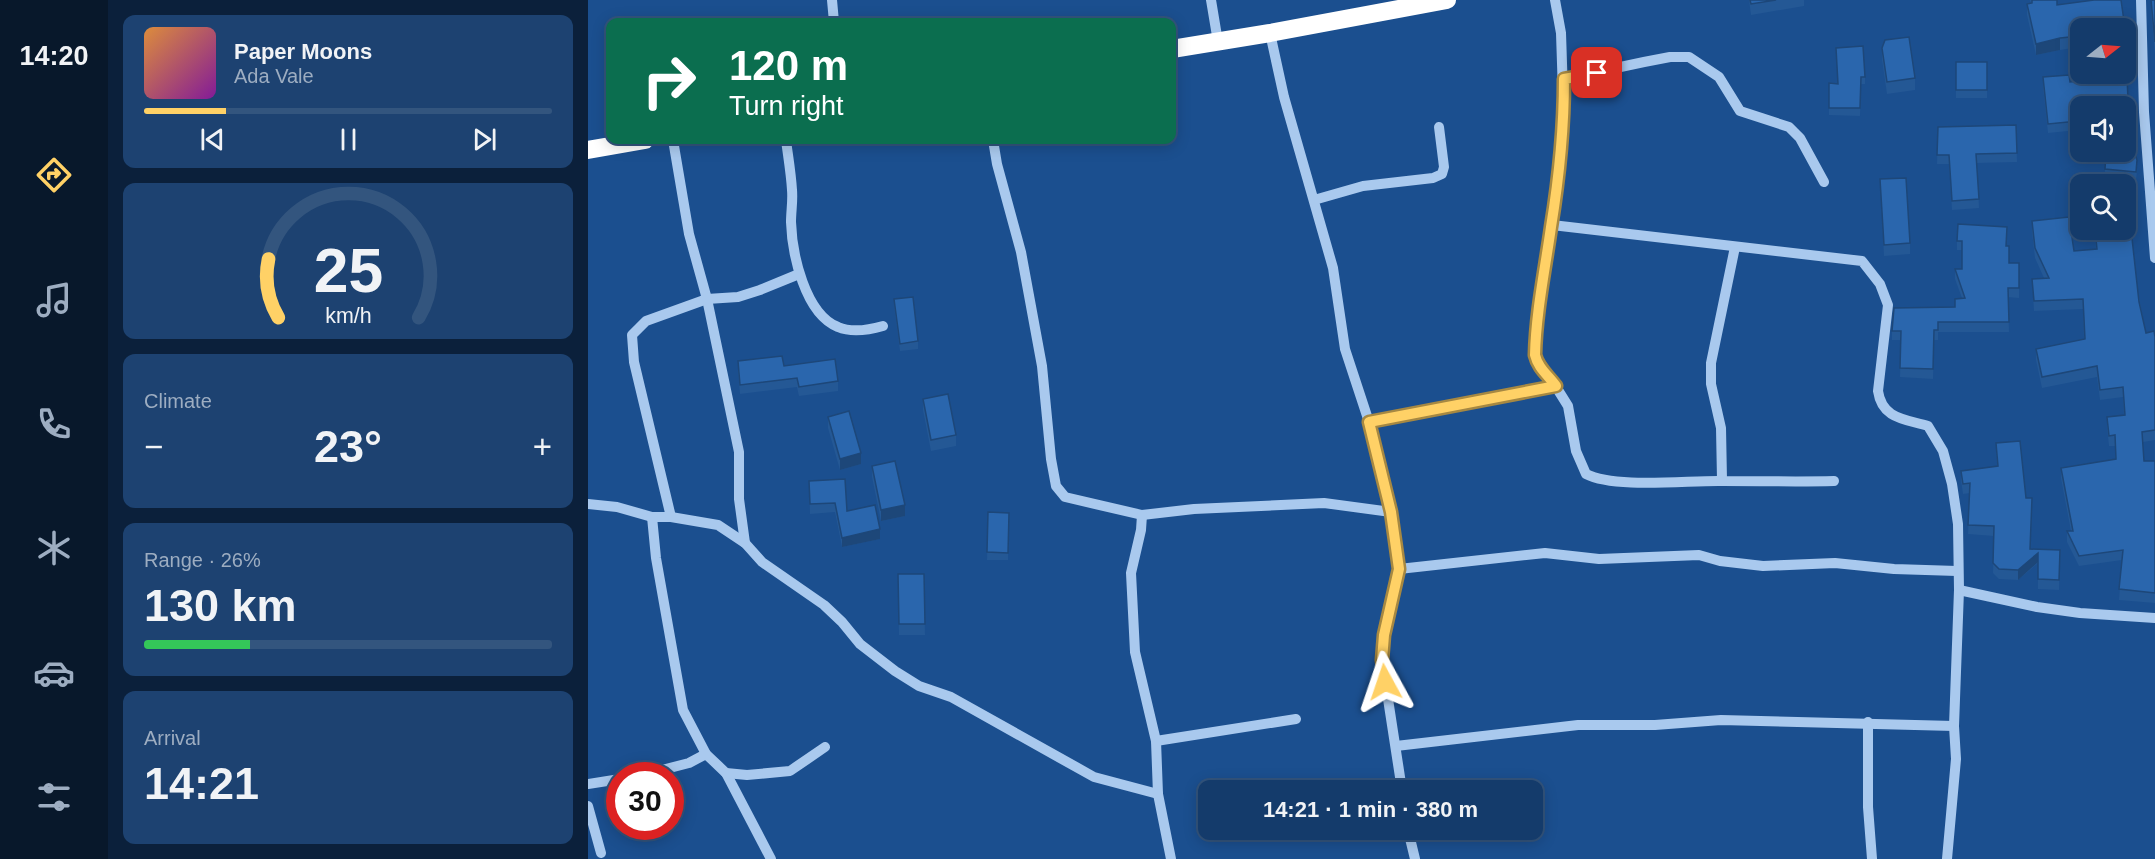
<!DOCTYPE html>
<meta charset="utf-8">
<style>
body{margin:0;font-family:Arial,sans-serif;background:#1d4271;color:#f1f3f6;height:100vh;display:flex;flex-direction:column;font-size:22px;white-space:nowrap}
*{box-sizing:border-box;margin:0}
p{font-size:20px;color:#9dadc1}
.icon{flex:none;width:33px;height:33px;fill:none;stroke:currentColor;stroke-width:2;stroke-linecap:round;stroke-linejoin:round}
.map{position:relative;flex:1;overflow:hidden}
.sheet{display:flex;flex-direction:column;gap:15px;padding:15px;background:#0b203b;width:480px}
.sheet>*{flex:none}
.top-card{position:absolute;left:18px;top:18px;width:570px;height:126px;border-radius:12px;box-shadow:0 3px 15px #0003,0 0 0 2px #33557e;background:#0b6e4f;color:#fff;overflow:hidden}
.needle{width:39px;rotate:73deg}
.buttons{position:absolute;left:1482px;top:18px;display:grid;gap:12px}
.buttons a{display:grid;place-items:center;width:66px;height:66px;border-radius:12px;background:#143b6b;box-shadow:0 3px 15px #0003,0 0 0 2px #33557e;font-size:30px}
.speed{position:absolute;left:18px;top:762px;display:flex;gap:12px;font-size:30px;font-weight:700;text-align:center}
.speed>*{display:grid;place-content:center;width:78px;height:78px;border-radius:50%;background:#143b6b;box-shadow:0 3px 15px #0003,0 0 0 2px #33557e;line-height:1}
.speed .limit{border:9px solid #d22;background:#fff;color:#111}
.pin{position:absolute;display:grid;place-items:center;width:51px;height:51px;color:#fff;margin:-26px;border-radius:12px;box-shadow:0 3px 9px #0006}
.me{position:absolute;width:66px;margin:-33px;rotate:355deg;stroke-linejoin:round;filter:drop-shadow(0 0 4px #0008)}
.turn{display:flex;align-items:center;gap:21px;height:126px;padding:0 24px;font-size:27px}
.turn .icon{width:78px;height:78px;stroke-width:2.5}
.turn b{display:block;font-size:42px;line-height:51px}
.big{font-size:45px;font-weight:700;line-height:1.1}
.sheet .tile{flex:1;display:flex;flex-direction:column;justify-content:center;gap:9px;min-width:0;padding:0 21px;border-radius:12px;background:#1d4271}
.sheet .dial{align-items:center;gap:0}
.dial svg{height:156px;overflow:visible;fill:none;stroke:#33557e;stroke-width:7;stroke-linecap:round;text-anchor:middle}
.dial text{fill:#f1f3f6;stroke:none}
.song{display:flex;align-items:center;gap:18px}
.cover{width:72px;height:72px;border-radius:9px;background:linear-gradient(135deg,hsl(30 70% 55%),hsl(290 70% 35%))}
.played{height:6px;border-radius:3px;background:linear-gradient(90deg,#ffd166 20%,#33557e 20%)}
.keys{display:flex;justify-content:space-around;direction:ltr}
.heat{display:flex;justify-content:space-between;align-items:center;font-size:33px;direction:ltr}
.charge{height:9px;border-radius:4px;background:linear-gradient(90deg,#34c759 26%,#33557e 0)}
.trip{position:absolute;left:610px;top:780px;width:345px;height:60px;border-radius:12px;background:#143b6b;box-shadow:0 3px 15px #0003,0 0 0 2px #33557e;font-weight:700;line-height:60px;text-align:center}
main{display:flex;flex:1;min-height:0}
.dock{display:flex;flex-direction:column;width:108px;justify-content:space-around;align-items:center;background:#08182b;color:#9dadc1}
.dock .icon{width:42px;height:42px}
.dock .active{color:#ffd166}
.dock b{font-size:27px;color:#f1f3f6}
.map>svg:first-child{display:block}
</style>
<main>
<nav class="dock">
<b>14:20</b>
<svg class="icon active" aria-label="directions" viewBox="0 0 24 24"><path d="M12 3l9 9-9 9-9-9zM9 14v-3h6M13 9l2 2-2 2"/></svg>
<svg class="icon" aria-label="music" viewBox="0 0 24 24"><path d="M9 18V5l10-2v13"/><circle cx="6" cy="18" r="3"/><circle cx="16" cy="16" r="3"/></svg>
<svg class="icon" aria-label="phone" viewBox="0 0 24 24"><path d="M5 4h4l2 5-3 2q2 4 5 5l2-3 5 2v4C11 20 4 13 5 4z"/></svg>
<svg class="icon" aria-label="climate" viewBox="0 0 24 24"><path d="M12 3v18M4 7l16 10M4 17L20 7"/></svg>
<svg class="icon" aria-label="car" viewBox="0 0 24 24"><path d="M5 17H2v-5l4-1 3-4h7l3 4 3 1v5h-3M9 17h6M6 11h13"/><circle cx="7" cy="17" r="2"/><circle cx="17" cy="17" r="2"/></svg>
<svg class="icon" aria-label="filters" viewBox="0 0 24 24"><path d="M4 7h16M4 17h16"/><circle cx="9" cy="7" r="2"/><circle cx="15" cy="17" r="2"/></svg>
</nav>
<section class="sheet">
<div class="tile">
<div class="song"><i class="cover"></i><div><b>Paper Moons</b><p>Ada Vale</p></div></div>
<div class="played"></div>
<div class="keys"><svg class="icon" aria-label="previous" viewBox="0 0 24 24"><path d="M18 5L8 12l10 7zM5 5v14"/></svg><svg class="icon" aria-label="pause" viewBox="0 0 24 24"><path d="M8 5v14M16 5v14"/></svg><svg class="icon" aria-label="next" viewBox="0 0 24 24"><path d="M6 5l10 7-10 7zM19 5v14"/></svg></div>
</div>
<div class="tile dial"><svg viewBox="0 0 100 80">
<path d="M14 69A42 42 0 1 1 86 69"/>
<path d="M14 69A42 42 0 0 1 9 39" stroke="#ffd166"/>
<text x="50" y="56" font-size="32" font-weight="700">25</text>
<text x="50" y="72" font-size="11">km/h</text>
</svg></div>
<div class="tile"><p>Climate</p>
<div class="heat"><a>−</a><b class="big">23°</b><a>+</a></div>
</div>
<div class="tile"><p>Range · 26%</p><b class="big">130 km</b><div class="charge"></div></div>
<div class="tile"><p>Arrival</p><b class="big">14:21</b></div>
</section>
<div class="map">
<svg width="1567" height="859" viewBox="0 0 1567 859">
<rect width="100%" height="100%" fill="#1b4f8f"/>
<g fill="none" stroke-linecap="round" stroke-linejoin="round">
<g stroke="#a9c9ee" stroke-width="10">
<path d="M244 0 246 22"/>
<path d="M623 0 630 42"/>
<path d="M967 0 973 33 976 124 964 225 951 298 947 355 949 364 960 374 980 406 988 451 998 474C1027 489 1101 480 1135 481 1172 481 1209 482 1246 481"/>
<path d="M1553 0 1556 112 1567 258"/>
<path d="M682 33 696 97 745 268 757 349 781 422 803 512 811 569 796 635 794 660 814 790"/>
<path d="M976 79 1056 62 1082 57H1101L1131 77 1152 111 1201 127 1212 138 1236 182"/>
<path d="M85 140 101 234 119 299 151 452V499L157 543"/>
<path d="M198 140C200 156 203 173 204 190 205 201 203 211 203 222 204 254 217 314 250 327 264 333 281 330 295 326"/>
<path d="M405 140 409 164 433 252 454 366 463 459 468 486 477 497 554 515 606 509 736 503 803 512"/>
<path d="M726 200 775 186 845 178 854 174 856 167 851 127"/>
<path d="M964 225 1274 261 1292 284 1300 305 1290 391C1294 419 1317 419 1340 426L1355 451 1364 484 1370 524 1371 590 1366 726 1368 759 1359 859"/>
<path d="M781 422 968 386"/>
<path d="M1134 480 1133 428 1123 384V363L1147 247"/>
<path d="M0 504 29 507 64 517H83L130 525 157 543 174 562 236 605 254 622 272 644 307 671 331 686 363 697 506 777 570 794"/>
<path d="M554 515 553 530 543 573 547 652 568 741 570 794 583 859"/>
<path d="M64 517 68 558 95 710 118 754 138 773 183 859"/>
<path d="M83 517 46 362 44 335 58 321 119 299 150 297 172 290 211 274"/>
<path d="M811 569 957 553 1011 559 1111 555 1132 561 1175 566 1247 563 1306 569 1369 571"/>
<path d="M1371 590 1449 607 1492 613 1567 618"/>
<path d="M1280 722V807L1284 859"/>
<path d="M568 741 708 719"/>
<path d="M808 746 990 725H1067L1133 720 1366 726"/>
<path d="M138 773 159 775 202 771 237 747"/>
<path d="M51 776 101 763 118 754"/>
<path d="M0 784 32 779"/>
<path d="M0 806 13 853"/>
<path d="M820 830 827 859"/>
</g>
<g stroke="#fff" stroke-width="18">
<path d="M584 49 682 33 859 0"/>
<path d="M0 150 57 140"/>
</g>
</g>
<g fill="#245895">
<path d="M1161 0H1216V6L1163 15Z"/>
<path d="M1442 0H1469V5L1492 28V47L1472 50 1448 55 1439 15V4L1443 3Z"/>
<path d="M1563 0H1567V54L1563 11Z"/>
<path d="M1248 48 1277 77V84H1273L1272 116 1241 115V83L1250 84Z"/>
<path d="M1294 48 1327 78V90L1299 94 1294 59Z"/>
<rect x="1368" y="62" width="31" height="36"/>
<path d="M1455 77 1482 82 1540 100V110H1538L1541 142 1549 170 1548 181 1517 178V169L1538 152 1492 106V146H1491L1490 130 1460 133 1455 87Z"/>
<path d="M1428 125 1429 162 1389 163 1391 208 1364 210 1361 164H1349L1350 127Z"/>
<path d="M1292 179 1322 243V254L1296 256Z"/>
<path d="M1444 221 1486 251 1508 249 1506 230H1538L1558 333 1567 337V440L1555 442 1556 461H1567V603L1531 600 1534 560 1491 566 1479 542V531H1483L1473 478V468L1527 459V446H1521L1519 427V417L1536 415 1535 397 1512 400 1509 377 1454 388 1448 360V349L1496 340 1495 309 1446 311 1444 279 1456 278 1447 258 1444 232Z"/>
<path d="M1369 241 1418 246 1421 263H1431V298L1420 297 1421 332H1350V340H1346L1345 379 1312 377 1313 340H1304V331L1367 307 1374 298 1367 279V269H1374V250H1369Z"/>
<path d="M306 299 330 341V349L312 351 306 306Z"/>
<path d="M150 361 196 366 250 381V391L211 396 209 387 152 394 150 371Z"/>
<path d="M335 399 368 435V446L343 451 335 410Z"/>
<path d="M240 417 273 464 252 470 240 428Z"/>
<path d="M1408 443 1444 508 1442 549 1472 550 1471 590 1450 589V563L1430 580 1411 579 1405 573 1406 536 1380 534 1382 493 1375 494 1373 480V471L1409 466Z"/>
<path d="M284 466 317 516 293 521 284 477Z"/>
<path d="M221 481 259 511 292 539 254 547 247 512 222 514Z"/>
<path d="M400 512 421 513 420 560H399Z"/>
<path d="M310 574H336L337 635H311Z"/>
</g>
<g fill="#1d4779">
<path d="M1472 38V50L1448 55V44Z"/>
<path d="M273 453V464L252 470V459Z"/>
<path d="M317 505V516L293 521V510Z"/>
<path d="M292 529V539L254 547V538Z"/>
<path d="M1450 553V562L1430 580V570Z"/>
</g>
<g fill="#2a66ad" stroke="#1d4779" stroke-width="1.5">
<path d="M1162 0H1188L1163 4Z"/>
<path d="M1444 0H1469V5L1506 0H1533L1537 28H1492V36L1472 38 1448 44 1439 4 1444 3Z"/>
<path d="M1563 0H1567V42Z"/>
<path d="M1321 37 1327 78 1299 82 1294 48 1297 40Z"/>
<path d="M1275 46 1277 77H1273L1272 108H1241V83L1250 84 1248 48Z"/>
<rect x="1368" y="62" width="31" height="28"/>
<path d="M1481 75 1482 82 1539 77 1540 100 1538 101 1541 142H1543L1549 160 1548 172 1517 169 1518 152H1538V106H1492V136H1491L1490 121 1460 124 1455 77Z"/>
<path d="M1428 125 1429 153 1388 154 1391 199 1364 201 1361 155H1349L1350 127Z"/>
<path d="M1318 178 1322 243 1296 245 1292 179Z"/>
<path d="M1541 211 1551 302 1558 333 1566 331 1567 337V430L1554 432 1556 461H1567V593L1531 589 1535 550 1491 556 1479 531H1485L1473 468 1528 459 1527 435 1521 436 1519 417 1537 415 1535 387 1512 390 1509 366 1454 377 1448 349 1497 339 1495 299 1446 301 1444 279 1461 278 1447 248 1444 221 1481 217 1486 251 1509 249 1507 230H1538V212Z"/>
<path d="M1370 224 1419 227 1418 246H1421V263H1431V288H1420L1421 322H1350V330H1346L1345 369 1312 368 1313 331H1304L1306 308 1367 307V299L1377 298 1367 269H1374V241H1369Z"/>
<path d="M325 297 330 341 312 344 306 299Z"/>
<path d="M194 356 196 366 247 359 250 381 211 387 209 378 152 385 150 361Z"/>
<path d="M360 394 368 435 343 440 335 399Z"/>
<path d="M261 411 273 453 252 459 240 417Z"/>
<path d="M1432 441 1438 498H1444L1442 549 1472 550 1471 580 1450 579V553L1430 570 1411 569 1405 563 1406 526 1380 525 1382 483 1375 484 1373 471 1410 466 1408 443Z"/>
<path d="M307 461 317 505 293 510 284 466Z"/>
<path d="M257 479 259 511 287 505 292 529 254 538 247 503 222 504 221 481Z"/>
<path d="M400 512 421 513 420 553 399 552Z"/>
<path d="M310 574H336L337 624H311Z"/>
</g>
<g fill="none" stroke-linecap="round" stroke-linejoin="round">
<g stroke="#a68842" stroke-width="15">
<path id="route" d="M797 682 794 660 796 635 811 569 803 512 781 422 968 386C960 375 950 368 947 355 948 312 957 270 963 227 971 178 976 129 976 79L1009 73"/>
</g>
<use href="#route" stroke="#ffd166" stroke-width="10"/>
</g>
</svg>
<div class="buttons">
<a><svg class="needle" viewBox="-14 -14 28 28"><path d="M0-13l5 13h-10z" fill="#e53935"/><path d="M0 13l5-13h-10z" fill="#9dadc1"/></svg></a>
<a><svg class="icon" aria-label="sound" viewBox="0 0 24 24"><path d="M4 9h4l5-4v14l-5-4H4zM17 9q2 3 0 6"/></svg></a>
<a><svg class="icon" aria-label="search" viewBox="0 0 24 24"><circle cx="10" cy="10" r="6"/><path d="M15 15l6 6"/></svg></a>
</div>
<div class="speed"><div class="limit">30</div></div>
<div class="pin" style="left:1009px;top:73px;background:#d93025"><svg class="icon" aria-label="arrive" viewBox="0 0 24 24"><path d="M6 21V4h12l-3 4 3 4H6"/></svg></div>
<svg class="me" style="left:797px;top:682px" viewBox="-20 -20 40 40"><path d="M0-17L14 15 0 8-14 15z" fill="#ffd166" stroke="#fff" stroke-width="4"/></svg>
<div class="trip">14:21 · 1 min · 380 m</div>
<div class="top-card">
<div class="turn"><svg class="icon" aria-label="right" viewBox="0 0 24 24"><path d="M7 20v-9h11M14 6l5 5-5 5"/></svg><div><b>120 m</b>Turn right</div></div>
</div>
</div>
</main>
